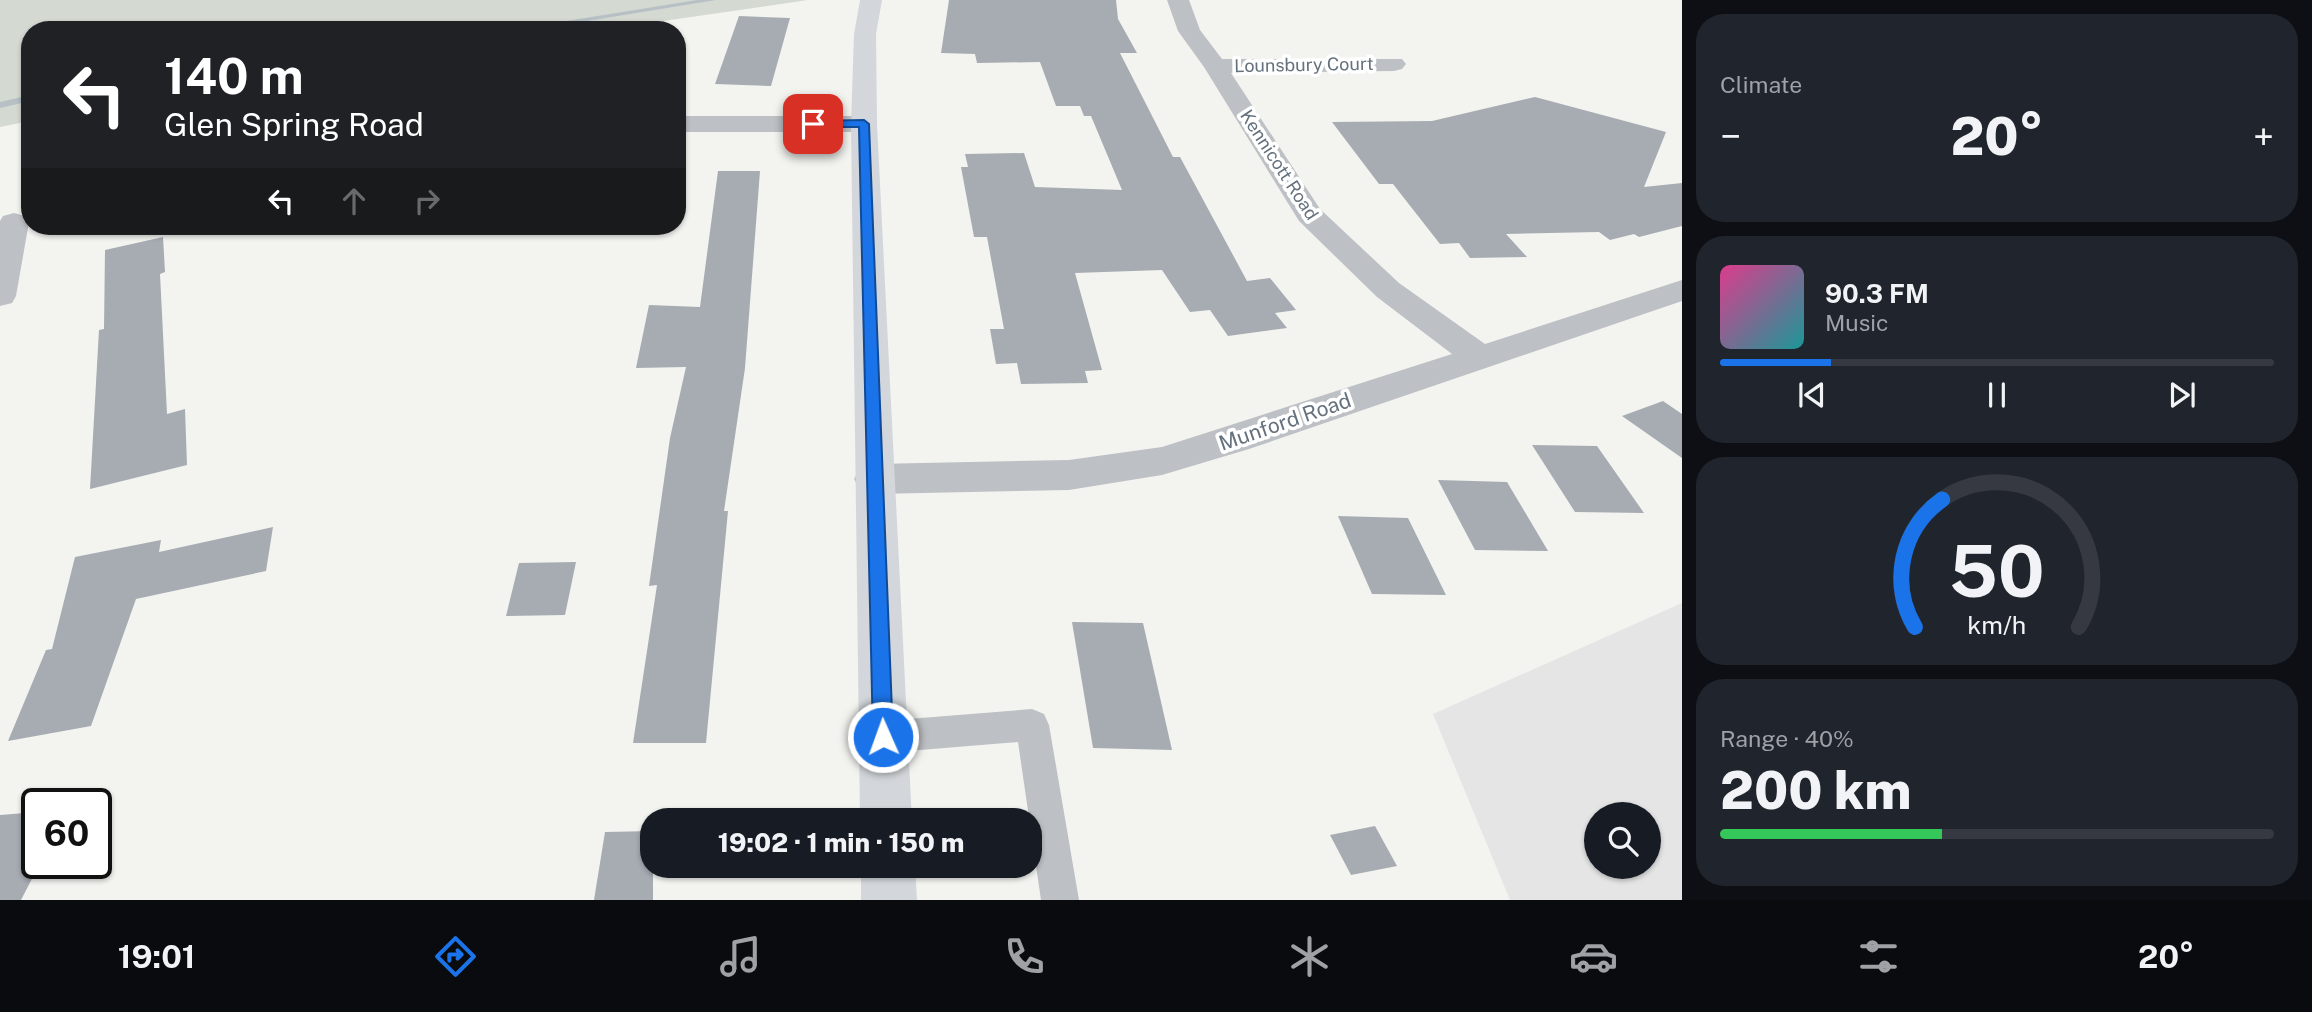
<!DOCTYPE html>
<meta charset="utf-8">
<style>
body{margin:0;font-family:"Public Sans",sans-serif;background:#20242c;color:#f1f3f6;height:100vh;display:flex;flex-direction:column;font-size:26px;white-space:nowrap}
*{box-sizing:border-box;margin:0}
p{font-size:23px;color:#9ea1a6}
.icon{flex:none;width:38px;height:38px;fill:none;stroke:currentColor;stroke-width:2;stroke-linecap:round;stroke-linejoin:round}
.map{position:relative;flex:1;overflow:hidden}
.panel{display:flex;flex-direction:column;gap:14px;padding:14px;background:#0d0f14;width:630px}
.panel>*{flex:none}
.guide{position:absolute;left:21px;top:21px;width:665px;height:214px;border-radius:28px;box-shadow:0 2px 5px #0004;background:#202124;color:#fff;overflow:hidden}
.buttons{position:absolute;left:1584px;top:802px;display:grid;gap:14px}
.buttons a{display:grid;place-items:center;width:77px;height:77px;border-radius:50%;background:#171b24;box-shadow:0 2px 5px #0004;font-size:35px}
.speed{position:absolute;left:21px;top:788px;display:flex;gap:14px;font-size:35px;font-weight:700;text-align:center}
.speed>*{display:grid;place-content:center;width:91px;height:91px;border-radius:50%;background:#171b24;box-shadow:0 2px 5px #0004;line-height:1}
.speed .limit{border:4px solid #111;border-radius:10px;background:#fff;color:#111}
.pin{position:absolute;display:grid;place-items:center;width:60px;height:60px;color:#fff;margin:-30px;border-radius:14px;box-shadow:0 4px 10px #0006}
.me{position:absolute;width:77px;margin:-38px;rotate:358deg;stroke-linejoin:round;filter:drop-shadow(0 0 5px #0008)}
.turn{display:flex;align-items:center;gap:24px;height:147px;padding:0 28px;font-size:32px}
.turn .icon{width:91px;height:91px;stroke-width:2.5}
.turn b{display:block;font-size:49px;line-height:60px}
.lanes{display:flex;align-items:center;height:66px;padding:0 28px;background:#0003;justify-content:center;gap:35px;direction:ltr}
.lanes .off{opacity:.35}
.big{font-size:52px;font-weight:800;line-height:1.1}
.panel .tile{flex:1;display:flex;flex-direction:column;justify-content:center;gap:10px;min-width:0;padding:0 24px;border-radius:28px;background:#20242c}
.panel .dial{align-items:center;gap:0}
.dial svg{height:182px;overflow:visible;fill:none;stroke:#363941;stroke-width:7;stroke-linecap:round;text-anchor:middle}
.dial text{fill:#f1f3f6;stroke:none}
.song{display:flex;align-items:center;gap:21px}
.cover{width:84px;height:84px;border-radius:10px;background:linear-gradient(135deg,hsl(330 70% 55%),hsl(180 70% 35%))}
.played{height:7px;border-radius:4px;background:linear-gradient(90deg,#1a73e8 20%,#363941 20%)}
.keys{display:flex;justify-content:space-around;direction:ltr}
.heat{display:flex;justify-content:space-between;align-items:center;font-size:38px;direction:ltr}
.charge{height:10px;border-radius:5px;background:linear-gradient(90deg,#34c759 40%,#363941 0)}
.trip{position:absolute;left:640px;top:808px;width:402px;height:70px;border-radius:28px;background:#171b24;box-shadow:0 2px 5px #0004;font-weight:800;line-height:70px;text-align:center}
.dock{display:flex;height:112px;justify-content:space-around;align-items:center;background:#090b0e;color:#9ea1a6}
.dock .icon{width:49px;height:49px}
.dock .current{color:#1a73e8}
.dock b{font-size:32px;color:#f1f3f6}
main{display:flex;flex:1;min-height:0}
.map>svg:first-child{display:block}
</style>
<main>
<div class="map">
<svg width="1682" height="900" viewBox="0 0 1682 900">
<rect width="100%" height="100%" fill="#f3f4f0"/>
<path fill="#e4e5e4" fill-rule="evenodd" d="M1682 603V900H1510L1433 714ZM1596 814H1648V866H1596Z"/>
<path fill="#d4dad2" d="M0 0H808L601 30H30V121L0 127Z"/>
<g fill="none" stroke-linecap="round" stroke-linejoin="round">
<g fill="#b7c1c5" fill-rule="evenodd">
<path d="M697 0H716L532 30H510Z"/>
<path d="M30 95V101L0 108V102Z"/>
</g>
</g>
<g fill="#a6acb2">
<path d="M949 0H1116L1118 19 1137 53H1120L1173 157H1180L1247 281 1270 278 1296 310 1275 313 1287 328 1228 336 1210 310 1190 312 1162 270 1075 273 1102 370 1085 371 1088 383 1021 384 1017 363 996 364 990 329H1004L987 237H974L961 167H968L965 154 1024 153 1035 187 1122 190 1091 116H1084L1080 106H1056L1040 62 977 63 975 54 941 53Z"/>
<path d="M739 16 790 18 771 86 715 84Z"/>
<path d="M1535 97 1666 132 1644 187 1682 183V226L1639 237 1634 234 1610 240 1599 232 1506 234 1527 257 1470 258 1459 243 1440 244 1393 184H1379L1332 122 1432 121Z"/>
<path d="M718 171H760L745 368 724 511H728L706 743H633L657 585 649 586 670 438 686 367 636 368 649 305 700 307Z"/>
<path d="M163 237 165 272 160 274 167 414 185 409 187 465 90 489 99 330 104 329 105 250Z"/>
<path d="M1663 401 1682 414V458L1622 416Z"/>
<path d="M1532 445 1597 446 1644 513 1575 512Z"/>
<path d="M1438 480 1507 482 1548 551 1475 550Z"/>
<path d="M1338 516 1408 518 1446 595 1372 594Z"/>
<path d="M273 527 266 571 136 599 91 726 8 741 46 650 52 649 75 557 161 540 159 552Z"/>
<path d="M576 562 565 615 506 616 519 563Z"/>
<path d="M1072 622 1143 623 1172 750 1093 748Z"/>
<path d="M37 812V869L21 900H0V815Z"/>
<path d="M1375 826 1397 866 1351 875 1330 835Z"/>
<path d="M653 831V900H594L605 832Z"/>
</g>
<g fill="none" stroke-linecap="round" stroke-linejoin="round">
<path fill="#bdc0c4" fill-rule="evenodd" d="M1032 709 1044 714 1049 725 1079 900H1041L1018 742 883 753 871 748 866 737 871 726 883 721Z"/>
<g fill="#bdc0c4" fill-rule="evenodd">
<path d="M1167 0H1189L1200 30 1222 59H1402L1406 64 1402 69 1394 71 1231 73 1320 209 1399 283 1485 344 1682 280V301L1249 449 1162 475 1069 490 874 494 860 490 854 479 860 468 874 464 1069 460 1162 447 1452 354 1377 297 1299 221 1204 67 1178 31Z"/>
<path d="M677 116H864L873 118 877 124 873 130 864 132H677Z"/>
<path d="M14 213 25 216 29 222 16 296 12 303 0 306V221L3 216Z"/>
</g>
<g fill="#d3d7db" fill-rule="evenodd">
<path d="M860 0H882L876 34 877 124 912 821H860L851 124 854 34Z"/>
<path d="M861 866H915L917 900H861Z"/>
</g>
</g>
<path fill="#1a73e8" stroke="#114b97" stroke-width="2" d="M864 120 869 124 893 737 890 744 883 747 876 744 873 737 859 127H813L808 124 813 121Z"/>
<g text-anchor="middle" stroke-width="7" stroke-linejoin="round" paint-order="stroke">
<g font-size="18" fill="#65727e" stroke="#fff">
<text transform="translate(1304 65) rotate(-1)" y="6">Lounsbury Court</text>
<text transform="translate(1279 165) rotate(57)" y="6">Kennicott Road</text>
</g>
<g font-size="21" fill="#65727e" stroke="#fff">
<text transform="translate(1285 422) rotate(-19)" y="7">Munford Road</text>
</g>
</g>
</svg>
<div class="buttons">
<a><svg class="icon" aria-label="search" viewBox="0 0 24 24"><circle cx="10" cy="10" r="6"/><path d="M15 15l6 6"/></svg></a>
</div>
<div class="speed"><div class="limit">60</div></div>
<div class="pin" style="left:813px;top:124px;background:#d93025"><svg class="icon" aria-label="arrive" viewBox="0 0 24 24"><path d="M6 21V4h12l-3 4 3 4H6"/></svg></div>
<svg class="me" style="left:883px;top:737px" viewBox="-20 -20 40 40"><circle r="17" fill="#1a73e8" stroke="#fff" stroke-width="3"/><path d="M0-11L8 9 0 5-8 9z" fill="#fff"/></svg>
<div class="trip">19:02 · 1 min · 150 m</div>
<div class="guide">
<div class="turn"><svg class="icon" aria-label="left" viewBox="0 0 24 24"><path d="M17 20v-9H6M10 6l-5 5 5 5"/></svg><div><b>140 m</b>Glen Spring Road</div></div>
<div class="lanes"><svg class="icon" aria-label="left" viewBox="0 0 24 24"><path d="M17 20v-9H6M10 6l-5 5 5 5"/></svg><svg class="icon off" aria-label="ahead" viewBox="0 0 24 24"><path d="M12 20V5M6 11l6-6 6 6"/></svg><svg class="icon off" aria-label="right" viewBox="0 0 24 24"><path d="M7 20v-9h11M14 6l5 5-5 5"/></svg></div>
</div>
</div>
<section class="panel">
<div class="tile"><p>Climate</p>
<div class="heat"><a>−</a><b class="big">20°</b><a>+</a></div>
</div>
<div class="tile">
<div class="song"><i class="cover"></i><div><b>90.3 FM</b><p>Music</p></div></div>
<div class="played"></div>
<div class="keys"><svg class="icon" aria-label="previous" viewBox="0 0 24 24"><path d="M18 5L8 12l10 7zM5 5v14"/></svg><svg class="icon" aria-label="pause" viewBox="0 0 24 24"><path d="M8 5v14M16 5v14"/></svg><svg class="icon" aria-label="next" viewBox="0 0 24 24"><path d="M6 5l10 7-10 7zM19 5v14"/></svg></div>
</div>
<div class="tile dial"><svg viewBox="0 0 100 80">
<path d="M14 69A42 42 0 1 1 86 69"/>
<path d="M14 69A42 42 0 0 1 26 13" stroke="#1a73e8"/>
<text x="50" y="56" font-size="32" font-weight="700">50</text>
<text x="50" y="72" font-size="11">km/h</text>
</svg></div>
<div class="tile"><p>Range · 40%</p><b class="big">200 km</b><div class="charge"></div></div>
</section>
</main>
<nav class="dock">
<b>19:01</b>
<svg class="icon current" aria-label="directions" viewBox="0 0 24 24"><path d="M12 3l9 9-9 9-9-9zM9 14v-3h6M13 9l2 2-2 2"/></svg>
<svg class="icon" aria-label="music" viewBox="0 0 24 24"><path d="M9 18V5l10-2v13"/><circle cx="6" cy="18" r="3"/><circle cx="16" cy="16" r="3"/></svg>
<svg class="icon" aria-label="phone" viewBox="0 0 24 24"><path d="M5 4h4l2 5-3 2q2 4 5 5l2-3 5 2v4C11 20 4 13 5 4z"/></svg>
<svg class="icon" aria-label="climate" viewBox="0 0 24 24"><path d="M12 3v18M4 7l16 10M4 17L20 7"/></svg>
<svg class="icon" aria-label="car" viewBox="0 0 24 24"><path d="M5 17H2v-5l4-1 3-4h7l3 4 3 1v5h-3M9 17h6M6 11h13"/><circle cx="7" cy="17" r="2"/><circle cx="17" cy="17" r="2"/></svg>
<svg class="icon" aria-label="filters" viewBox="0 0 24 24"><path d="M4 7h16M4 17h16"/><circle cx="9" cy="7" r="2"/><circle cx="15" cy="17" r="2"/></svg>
<b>20°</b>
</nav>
